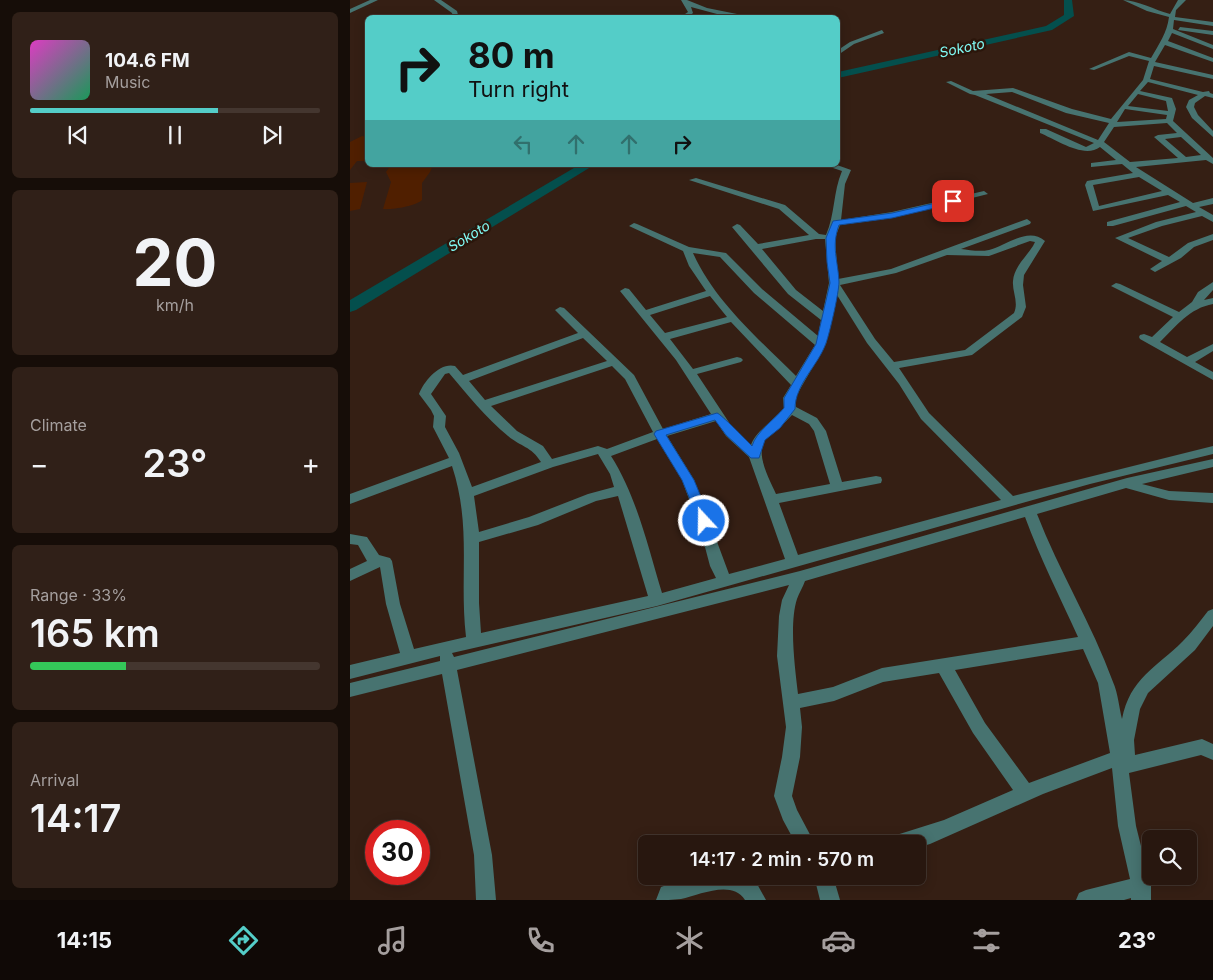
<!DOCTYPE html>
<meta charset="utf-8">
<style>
body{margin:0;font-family:Inter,sans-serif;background:#302018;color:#f1f3f6;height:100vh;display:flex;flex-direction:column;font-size:19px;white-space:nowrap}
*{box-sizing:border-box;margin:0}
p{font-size:16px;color:#a59f9e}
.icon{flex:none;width:28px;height:28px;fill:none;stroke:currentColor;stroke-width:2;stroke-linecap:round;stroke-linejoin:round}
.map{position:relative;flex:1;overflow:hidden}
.sheet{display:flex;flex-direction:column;gap:12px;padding:12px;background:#160d08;width:350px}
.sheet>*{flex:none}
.banner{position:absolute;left:15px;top:15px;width:475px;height:152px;border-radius:8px;box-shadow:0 2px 12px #0003,0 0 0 1px #44362f;background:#54cdc8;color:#111;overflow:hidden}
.fabs{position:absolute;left:792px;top:830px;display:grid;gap:10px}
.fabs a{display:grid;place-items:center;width:55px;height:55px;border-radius:8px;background:#28170f;box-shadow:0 2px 12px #0003,0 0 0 1px #44362f;font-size:25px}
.speed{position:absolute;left:15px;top:820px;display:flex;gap:10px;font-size:25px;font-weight:700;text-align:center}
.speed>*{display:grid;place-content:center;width:65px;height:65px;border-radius:50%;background:#28170f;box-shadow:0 2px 12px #0003,0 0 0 1px #44362f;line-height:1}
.speed .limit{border:8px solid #d22;background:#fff;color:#111}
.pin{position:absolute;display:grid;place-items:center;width:42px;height:42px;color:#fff;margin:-21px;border-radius:10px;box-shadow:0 2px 8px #0006}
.me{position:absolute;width:55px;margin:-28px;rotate:339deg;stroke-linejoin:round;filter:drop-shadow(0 0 4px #0008)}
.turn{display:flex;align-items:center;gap:18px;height:105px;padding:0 20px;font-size:22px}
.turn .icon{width:65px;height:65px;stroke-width:2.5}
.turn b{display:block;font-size:35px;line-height:42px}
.lanes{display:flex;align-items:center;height:48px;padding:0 20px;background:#0003;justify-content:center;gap:25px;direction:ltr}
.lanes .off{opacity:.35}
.big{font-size:38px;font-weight:600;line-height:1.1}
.sheet .widget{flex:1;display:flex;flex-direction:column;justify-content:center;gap:8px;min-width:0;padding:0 18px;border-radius:8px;background:#302018}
.sheet .dial{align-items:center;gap:0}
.dial b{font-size:65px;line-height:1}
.song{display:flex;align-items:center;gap:15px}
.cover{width:60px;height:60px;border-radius:8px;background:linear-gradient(135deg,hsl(310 70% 55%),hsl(150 70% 35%))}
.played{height:5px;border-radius:2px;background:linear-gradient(90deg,#54cdc8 65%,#44362f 65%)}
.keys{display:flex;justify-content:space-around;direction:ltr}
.heat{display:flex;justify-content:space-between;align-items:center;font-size:28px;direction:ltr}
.charge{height:8px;border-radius:4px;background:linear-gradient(90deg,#34c759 33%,#44362f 0)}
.trip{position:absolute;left:288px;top:835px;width:288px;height:50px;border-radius:8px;background:#28170f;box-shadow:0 2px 12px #0003,0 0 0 1px #44362f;font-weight:600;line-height:50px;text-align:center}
.tab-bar{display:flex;height:80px;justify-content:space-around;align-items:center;background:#100906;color:#a59f9e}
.tab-bar .icon{width:35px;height:35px}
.tab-bar .active{color:#54cdc8}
.tab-bar b{font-size:22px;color:#f1f3f6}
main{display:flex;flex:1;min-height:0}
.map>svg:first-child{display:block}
</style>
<main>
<section class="sheet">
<div class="widget">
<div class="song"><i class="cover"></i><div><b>104.6 FM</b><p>Music</p></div></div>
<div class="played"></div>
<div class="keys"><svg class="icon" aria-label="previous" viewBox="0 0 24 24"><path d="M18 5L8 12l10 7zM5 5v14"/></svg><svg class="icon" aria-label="pause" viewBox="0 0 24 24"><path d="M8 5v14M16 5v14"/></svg><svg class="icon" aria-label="next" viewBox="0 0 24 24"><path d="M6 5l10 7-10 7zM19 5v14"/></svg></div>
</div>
<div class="widget dial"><b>20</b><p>km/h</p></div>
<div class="widget"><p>Climate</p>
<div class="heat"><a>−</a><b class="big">23°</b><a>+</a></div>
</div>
<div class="widget"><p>Range · 33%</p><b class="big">165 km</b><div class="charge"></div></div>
<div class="widget"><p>Arrival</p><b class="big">14:17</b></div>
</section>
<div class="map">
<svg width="863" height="900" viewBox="0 0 863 900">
<rect width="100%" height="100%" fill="#351f14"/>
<g fill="#501f00">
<path d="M12 136 17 137V161H7L0 170V142Z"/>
<path d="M41 165H83L80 172 72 183V200C66 206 42 210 33 209L41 182 36 172Z"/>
<path d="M17 182 10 209 0 211V183Z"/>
</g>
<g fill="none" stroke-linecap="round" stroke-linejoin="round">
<g fill="#044f4d" fill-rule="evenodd">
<path d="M714 0H722L724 16 702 30 488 78V72L696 26 714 15Z"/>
<path d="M229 165H244L6 310 0 312V300Z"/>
</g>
<g fill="#477370" fill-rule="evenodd">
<path d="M20 0H28L0 13V9Z"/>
<path d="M84 0H91L107 11 108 15 113 18 103 17 102 13Z"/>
<path d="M331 0H337L357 8 407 18 367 14 341 7 343 13 337 18H329L338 12Z"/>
<path d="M773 0C787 0 805 10 820 14L828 0H836L826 10 825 17 863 22V26L824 20 823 29 863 45V49L822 33 818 41 863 58V62L815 45 805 62 863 75V79L804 66 800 79 853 92 859 91 860 93 863 94V98L855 96 845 103 844 107 848 115 863 131V137L842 118 836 107 839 100 848 95 798 82 790 91 822 98 826 109 823 121 863 158V164L856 160 786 167 843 203 863 198V204L849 207 863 215V222L852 216 812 226 778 238 819 257 838 243 863 234V240L844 247 831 258 805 272 800 269 812 261 765 238 806 222 846 212 836 206 763 226H757V222L830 202 818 195 743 211 735 185 737 181 783 173 772 164 741 167V163L766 160 750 147C734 159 707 140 690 133V129H696L736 147 744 143 625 95 620 94 596 82 601 81 623 91 663 88 722 109 761 119 793 80 799 61 779 56 744 70 739 69 779 52 801 58C809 44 817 33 819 17L797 11ZM662 92 716 113 759 123 748 140 636 94ZM788 94 816 101 818 111 778 106ZM775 109 817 115 816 119 767 122ZM817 123 827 133 808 135 804 137 828 158 780 162 754 142 764 127ZM831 137 851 155 836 157 815 139ZM789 177 812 191 749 206 743 185Z"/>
<path d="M830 27 863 31V35L828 30Z"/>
<path d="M532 30 534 33 504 44 488 55V50L500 42Z"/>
<path d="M474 165H487L501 170 495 184 491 220 542 212 634 191 638 194 542 218 490 225 485 238 488 279 541 269 677 219 681 222 680 224 611 249C619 250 630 252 639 250 656 246 678 226 695 241L674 275 673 285 676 307 672 317 622 355 549 368 579 413 663 496 863 446V454L740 484 307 606 102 653 104 657 450 571 777 478 863 459V467L792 484 819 491 863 493V503L819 500 776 488 687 514C709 571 742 624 763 682 768 693 769 707 772 719 780 678 806 668 833 641 842 632 850 621 858 611L863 609V626L845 650 798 693 790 709 784 740 785 755 852 739 863 744V760L851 755 779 773 786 826 801 886V900H781V898L774 900H726L729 893 736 890 780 879 768 826 762 768 693 794 580 844 566 848V844H538L540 837 594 820 663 790 623 733 589 673 533 682 484 701 450 708 452 727 450 757 442 796 447 810 465 844H446L433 820 424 796 432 757 436 727 427 656 429 616 432 600 439 585 107 670 142 855 146 900H126L124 855 92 674 0 697V683L90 661V656L0 679V665L50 653 36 604 30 567 0 581V569L17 561 8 545 0 544V534L17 537 29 555 40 558 42 561 50 604 64 649 116 637C109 576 122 527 102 466L0 504V494L99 458 83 427 84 416 81 410 69 394C74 381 90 362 105 366L113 375 228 333 205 310 210 307 214 308 284 375 313 429 361 414 326 360 270 291 275 288 279 289 296 310 356 291 339 266 333 251 279 226 284 223 287 224 339 247 376 253 412 289 468 336 471 320 438 294 382 227 387 224 390 225 408 244 459 235 429 209 339 180 346 178 435 205 469 234 476 235C485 215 483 192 492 171ZM466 239H475L479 283 473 311 446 290 412 249ZM680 241 685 242 683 246C676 257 664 267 663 281 662 292 669 302 664 313L615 350 544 362 525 339 490 285 546 273 597 255 639 256ZM343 253 370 257 404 293 465 345 446 376C409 339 365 302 343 253ZM487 295 517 343 549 384 571 419 651 500 448 555 429 503 526 484 531 483 532 480 531 477 526 476 492 482 476 431 467 418 446 407 445 398 476 344ZM360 296 377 317 315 333 300 315ZM381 322 441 385 433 398 434 408C425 419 405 432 401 445L384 430 347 374 391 362 393 360 391 358 387 357 343 369 320 339ZM233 338 257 361 135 400 119 381ZM262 366 275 379 303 432 257 449 248 446 202 459 193 446 167 431 141 406ZM99 373C117 394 136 418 158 436 171 447 181 446 191 462L122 487 109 453 95 427 96 416 81 394 95 374ZM442 415 459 424 464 431 480 484 426 494C420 480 404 453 416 439 424 431 434 424 442 415ZM366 421 376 436 399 457 435 559 379 574 344 480 317 436ZM307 439 332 480 351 532 360 566 366 578 312 593C298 547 287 497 261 456ZM248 454 260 474 264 487 238 494 179 517 129 532 124 496 203 467ZM268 496 298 596 131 633 129 603V542L188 525 246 501ZM675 517C690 558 710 597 728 637L532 668 483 687 448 694C445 668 439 624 447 599 449 593 453 587 455 581ZM733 649 748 683 760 753 679 783 635 723 605 670Z"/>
<path d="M863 282V290L854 300 863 298V304C840 308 826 326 810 342L837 357 863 344V351L845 362 863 372V380L790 339 789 337 790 335 794 334 802 337 823 317 761 286 766 283 770 284 829 312 842 302 848 292Z"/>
<path d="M342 876H397L406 882 416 900H395C382 879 349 895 331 899 323 900 314 900 306 900L311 887Z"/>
<path d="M464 876H483L490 900H470Z"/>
</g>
</g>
<path fill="#1a73e8" stroke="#114b97" d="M603 199 607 201 606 203 542 218 489 225C481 247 488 260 489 282 489 292 480 332 476 343 468 366 445 384 445 409L430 428 415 440 409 458H401L376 435 365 420 316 435 344 480 361 521 359 524H350L332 480 304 434 306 431 367 413C371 414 396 440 402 446 406 432 424 420 434 408V398L466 344 480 283 477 262 476 238 483 221 542 213Z"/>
<g text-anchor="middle" stroke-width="5" stroke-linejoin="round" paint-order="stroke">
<g font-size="14" font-style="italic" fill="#80faf4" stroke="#2b160b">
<text transform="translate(612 48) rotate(-12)" y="5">Sokoto</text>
<text transform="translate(119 236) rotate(-31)" y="5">Sokoto</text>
</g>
</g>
</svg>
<div class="fabs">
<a><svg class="icon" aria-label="search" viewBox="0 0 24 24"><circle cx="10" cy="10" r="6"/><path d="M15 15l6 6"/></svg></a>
</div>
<div class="speed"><div class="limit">30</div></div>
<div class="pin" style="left:603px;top:201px;background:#d93025"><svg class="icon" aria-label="arrive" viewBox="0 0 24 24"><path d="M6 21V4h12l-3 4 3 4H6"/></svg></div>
<svg class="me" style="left:354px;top:521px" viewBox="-20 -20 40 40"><circle r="17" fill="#1a73e8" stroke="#fff" stroke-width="3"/><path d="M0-11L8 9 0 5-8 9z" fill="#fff"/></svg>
<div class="trip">14:17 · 2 min · 570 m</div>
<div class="banner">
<div class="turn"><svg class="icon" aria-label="right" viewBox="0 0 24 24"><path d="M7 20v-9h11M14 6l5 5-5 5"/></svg><div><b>80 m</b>Turn right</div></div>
<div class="lanes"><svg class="icon off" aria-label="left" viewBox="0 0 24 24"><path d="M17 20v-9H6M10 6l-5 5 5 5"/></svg><svg class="icon off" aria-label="ahead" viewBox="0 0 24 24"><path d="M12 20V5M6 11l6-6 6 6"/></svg><svg class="icon off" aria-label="ahead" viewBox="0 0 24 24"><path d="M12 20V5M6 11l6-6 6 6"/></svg><svg class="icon" aria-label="right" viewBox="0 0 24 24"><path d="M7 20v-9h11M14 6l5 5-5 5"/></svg></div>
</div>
</div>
</main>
<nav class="tab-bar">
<b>14:15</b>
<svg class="icon active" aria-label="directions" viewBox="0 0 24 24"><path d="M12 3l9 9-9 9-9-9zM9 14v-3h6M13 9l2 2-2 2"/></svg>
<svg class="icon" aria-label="music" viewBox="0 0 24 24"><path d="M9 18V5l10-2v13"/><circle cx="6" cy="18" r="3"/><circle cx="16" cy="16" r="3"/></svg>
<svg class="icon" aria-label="phone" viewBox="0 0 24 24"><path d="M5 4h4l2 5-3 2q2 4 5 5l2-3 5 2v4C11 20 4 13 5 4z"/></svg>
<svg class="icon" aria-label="climate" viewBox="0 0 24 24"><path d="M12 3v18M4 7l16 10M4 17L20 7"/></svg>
<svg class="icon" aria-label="car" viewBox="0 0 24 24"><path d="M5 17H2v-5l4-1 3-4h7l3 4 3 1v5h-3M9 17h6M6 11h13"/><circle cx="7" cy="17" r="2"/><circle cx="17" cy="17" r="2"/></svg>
<svg class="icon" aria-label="filters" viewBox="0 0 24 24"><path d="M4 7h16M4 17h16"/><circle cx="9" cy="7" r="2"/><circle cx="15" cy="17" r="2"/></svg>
<b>23°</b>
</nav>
